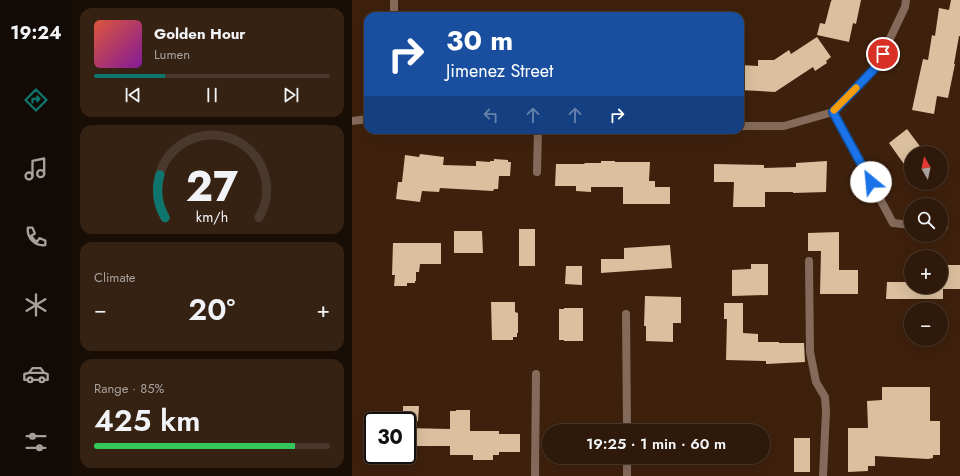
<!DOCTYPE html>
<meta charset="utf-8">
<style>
body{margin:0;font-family:Jost,sans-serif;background:#362213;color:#f1f3f6;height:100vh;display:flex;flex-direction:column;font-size:15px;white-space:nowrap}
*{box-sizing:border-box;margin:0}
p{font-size:13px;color:#a7a09c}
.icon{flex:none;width:22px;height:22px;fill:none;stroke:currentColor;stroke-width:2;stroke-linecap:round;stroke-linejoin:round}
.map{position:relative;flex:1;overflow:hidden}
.panel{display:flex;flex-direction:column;gap:8px;padding:8px;background:#190e06;width:280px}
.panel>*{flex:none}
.guide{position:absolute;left:12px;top:12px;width:380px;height:122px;border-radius:12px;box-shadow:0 4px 16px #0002,0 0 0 1px #49382b;background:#1a4fa0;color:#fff;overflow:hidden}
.needle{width:26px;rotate:351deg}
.controls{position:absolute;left:552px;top:146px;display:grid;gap:8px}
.controls a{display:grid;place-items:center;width:44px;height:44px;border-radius:50%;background:#2e190a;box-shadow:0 4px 16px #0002,0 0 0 1px #49382b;font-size:20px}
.speed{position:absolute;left:12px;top:412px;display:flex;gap:8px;font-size:20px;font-weight:700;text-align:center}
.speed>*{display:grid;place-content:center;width:52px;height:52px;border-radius:50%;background:#2e190a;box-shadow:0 4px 16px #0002,0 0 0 1px #49382b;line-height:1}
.speed .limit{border:2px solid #111;border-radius:6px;background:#fff;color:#111}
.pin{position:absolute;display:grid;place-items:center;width:34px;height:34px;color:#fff;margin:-17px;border:2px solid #fff;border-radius:50%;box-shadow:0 1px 4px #0007}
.me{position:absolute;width:44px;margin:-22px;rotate:332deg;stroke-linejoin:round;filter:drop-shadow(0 0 3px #0008)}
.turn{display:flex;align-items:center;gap:14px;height:84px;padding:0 16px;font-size:18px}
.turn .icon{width:52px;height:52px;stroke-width:2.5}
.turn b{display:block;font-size:28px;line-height:34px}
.lanes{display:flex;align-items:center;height:38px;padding:0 16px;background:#0003;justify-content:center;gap:20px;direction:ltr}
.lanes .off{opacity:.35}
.big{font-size:30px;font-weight:600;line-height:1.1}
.panel .tile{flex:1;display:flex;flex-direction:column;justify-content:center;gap:6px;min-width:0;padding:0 14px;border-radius:12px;background:#362213}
.panel .dial{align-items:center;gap:0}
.dial svg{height:104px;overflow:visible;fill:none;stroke:#49382b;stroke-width:7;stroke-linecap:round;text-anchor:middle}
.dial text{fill:#f1f3f6;stroke:none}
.song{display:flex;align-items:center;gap:12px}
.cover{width:48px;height:48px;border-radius:6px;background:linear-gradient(135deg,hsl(10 70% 55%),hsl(290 70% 35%))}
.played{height:4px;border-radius:2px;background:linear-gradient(90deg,#0f766e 30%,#49382b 30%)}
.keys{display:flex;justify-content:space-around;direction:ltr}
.heat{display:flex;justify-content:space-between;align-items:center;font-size:22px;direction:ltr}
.charge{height:6px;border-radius:3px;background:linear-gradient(90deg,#34c759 85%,#49382b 0)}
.trip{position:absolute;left:190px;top:424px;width:228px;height:40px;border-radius:20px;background:#2e190a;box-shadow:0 4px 16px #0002,0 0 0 1px #49382b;font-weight:600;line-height:40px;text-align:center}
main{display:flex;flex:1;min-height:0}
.menu{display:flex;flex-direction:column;width:72px;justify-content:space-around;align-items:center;background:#120a04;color:#a7a09c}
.menu .icon{width:28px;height:28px}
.menu .active{color:#0f766e}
.menu b{font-size:18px;color:#f1f3f6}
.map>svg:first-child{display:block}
</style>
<main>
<nav class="menu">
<b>19:24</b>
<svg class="icon active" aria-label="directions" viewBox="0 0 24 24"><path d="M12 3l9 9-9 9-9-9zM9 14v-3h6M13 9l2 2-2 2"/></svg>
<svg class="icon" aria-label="music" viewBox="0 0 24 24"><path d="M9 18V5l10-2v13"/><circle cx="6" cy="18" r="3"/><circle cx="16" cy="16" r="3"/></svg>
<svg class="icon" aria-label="phone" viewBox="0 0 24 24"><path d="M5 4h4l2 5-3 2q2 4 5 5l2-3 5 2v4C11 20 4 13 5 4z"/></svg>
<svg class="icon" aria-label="climate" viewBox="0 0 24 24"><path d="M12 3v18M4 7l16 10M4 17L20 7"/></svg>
<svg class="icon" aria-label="car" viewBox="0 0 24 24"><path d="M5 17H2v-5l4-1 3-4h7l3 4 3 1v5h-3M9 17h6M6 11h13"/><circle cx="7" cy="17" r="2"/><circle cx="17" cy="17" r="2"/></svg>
<svg class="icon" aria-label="filters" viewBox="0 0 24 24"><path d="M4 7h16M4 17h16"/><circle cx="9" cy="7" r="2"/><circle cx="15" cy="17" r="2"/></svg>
</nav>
<section class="panel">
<div class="tile">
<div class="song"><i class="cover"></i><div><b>Golden Hour</b><p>Lumen</p></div></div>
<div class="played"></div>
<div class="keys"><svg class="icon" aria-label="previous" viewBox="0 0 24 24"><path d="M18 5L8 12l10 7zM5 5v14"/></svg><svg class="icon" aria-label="pause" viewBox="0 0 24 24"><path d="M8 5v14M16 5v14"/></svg><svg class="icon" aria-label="next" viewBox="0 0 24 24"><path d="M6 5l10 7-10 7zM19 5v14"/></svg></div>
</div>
<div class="tile dial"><svg viewBox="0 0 100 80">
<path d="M14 69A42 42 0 1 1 86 69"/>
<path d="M14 69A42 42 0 0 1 10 36" stroke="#0f766e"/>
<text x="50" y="56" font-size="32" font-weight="700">27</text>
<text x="50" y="72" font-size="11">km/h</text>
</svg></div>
<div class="tile"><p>Climate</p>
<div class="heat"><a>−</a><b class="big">20°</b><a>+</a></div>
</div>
<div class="tile"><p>Range · 85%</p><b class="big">425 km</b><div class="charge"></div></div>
</section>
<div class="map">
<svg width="608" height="476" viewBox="0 0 608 476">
<rect width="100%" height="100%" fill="#3e210d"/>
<g fill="#dbc09f">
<path d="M480 0H509L504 24 501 23 497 42 465 35 468 23 473 24 479 1Z"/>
<path d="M599 0H608V36H607L602 64H603L596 98 585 96 582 114 560 110 571 59 576 60 580 35 583 36 587 8 597 10Z"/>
<path d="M465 37 479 57 474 61 475 63 463 71 461 67 423 92 388 90V65L406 66V60H422L437 50 439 54Z"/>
<path d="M555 129 573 153H559V174L537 143Z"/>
<path d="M68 154 92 157 91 165 124 166V161L138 162V161H142V159L156 160V162H159L158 176H147L146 189H142L141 191 88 188 87 192 70 191 68 202 44 199 46 182H50L53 155 67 157Z"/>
<path d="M249 161H263V162H298L297 181H303V187H318V204H271V187H239V192L224 191V186H203L204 164H233L232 163H249Z"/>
<path d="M475 161 474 192 441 193V192H413V207H381L382 182H362V164L412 165V168L444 167V163Z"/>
<rect x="167" y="229" width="16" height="37"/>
<path d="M102 231H130L131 253H102Z"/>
<path d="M487 232V270H506V294H468L469 251H456V233Z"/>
<path d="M41 243H89V264H68L67 272H64V281H63V283H55V286H42L43 275H40Z"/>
<path d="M318 245 320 268 249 273V259H272V248Z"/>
<path d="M399 264H416V295L380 296V270L399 269Z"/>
<path d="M589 265H608V289H591V299H534L535 282H559V287H589Z"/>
<path d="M214 266H230V285L213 284Z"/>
<path d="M293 296 329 297V323H321V342L294 341V326H292Z"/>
<path d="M139 302H163V312L166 313V333H165V337H161V340H140Z"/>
<path d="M372 303H391V333L406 334V342H427V343H452L453 362 414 364V361L374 360 375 319H372Z"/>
<path d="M212 308H231V341H212V340H207V309H212Z"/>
<path d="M530 387H578V421H588V455H581V458L576 459 523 456V466H516V471L496 472V428H516L515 401 530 400Z"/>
<path d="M51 406H67L66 421H51Z"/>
<path d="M104 410H118V431H147V434H168V452H147V455H141V460H121V455H98V446H55V428L98 429V411H104Z"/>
<rect x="442" y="438" width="16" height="34"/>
</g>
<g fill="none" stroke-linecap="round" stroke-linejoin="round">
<g stroke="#846a5a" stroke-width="8">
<path d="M185 172 186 130"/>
<path d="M457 261 458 352 464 382 473 397 474 412 471 476"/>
<path d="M274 314 275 431"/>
<path d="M275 476V457"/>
</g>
<g stroke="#846a5a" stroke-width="8">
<path d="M42 16V0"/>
<path d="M481 112 541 223 559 225"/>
<path d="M0 121 16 119"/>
<path d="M388 126H432L481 112 525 66 553 7 554 0"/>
<path d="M589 227H592"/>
<path d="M183 476 184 374"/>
</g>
</g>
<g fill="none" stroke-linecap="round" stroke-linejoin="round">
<g stroke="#114b97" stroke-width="10">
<path id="route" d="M519 182 481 112 525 66 531 54"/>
</g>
<use href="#route" stroke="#1a73e8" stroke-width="7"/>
<path stroke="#f59e0b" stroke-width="7" d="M482 110 504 88"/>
</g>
</svg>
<div class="controls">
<a><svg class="needle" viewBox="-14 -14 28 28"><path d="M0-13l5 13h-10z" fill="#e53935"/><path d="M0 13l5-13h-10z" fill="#a7a09c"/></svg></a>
<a><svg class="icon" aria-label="search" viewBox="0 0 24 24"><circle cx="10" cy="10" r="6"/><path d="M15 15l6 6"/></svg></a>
<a>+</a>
<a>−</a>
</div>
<div class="speed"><div class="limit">30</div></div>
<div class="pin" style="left:531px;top:54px;background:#d93025"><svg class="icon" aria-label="arrive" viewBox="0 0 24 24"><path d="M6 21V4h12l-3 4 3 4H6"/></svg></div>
<svg class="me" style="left:519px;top:182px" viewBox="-20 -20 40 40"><circle r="19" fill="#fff"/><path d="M0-13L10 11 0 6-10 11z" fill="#1a73e8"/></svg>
<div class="trip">19:25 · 1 min · 60 m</div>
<div class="guide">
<div class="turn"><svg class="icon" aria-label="right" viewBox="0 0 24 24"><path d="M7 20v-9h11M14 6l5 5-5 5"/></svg><div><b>30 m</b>Jimenez Street</div></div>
<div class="lanes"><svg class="icon off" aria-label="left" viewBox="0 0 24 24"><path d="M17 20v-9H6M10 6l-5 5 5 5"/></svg><svg class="icon off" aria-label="ahead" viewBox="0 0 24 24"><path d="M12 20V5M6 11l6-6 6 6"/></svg><svg class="icon off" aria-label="ahead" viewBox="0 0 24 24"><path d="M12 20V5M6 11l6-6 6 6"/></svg><svg class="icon" aria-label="right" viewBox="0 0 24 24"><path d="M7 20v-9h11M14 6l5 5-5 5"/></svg></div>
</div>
</div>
</main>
